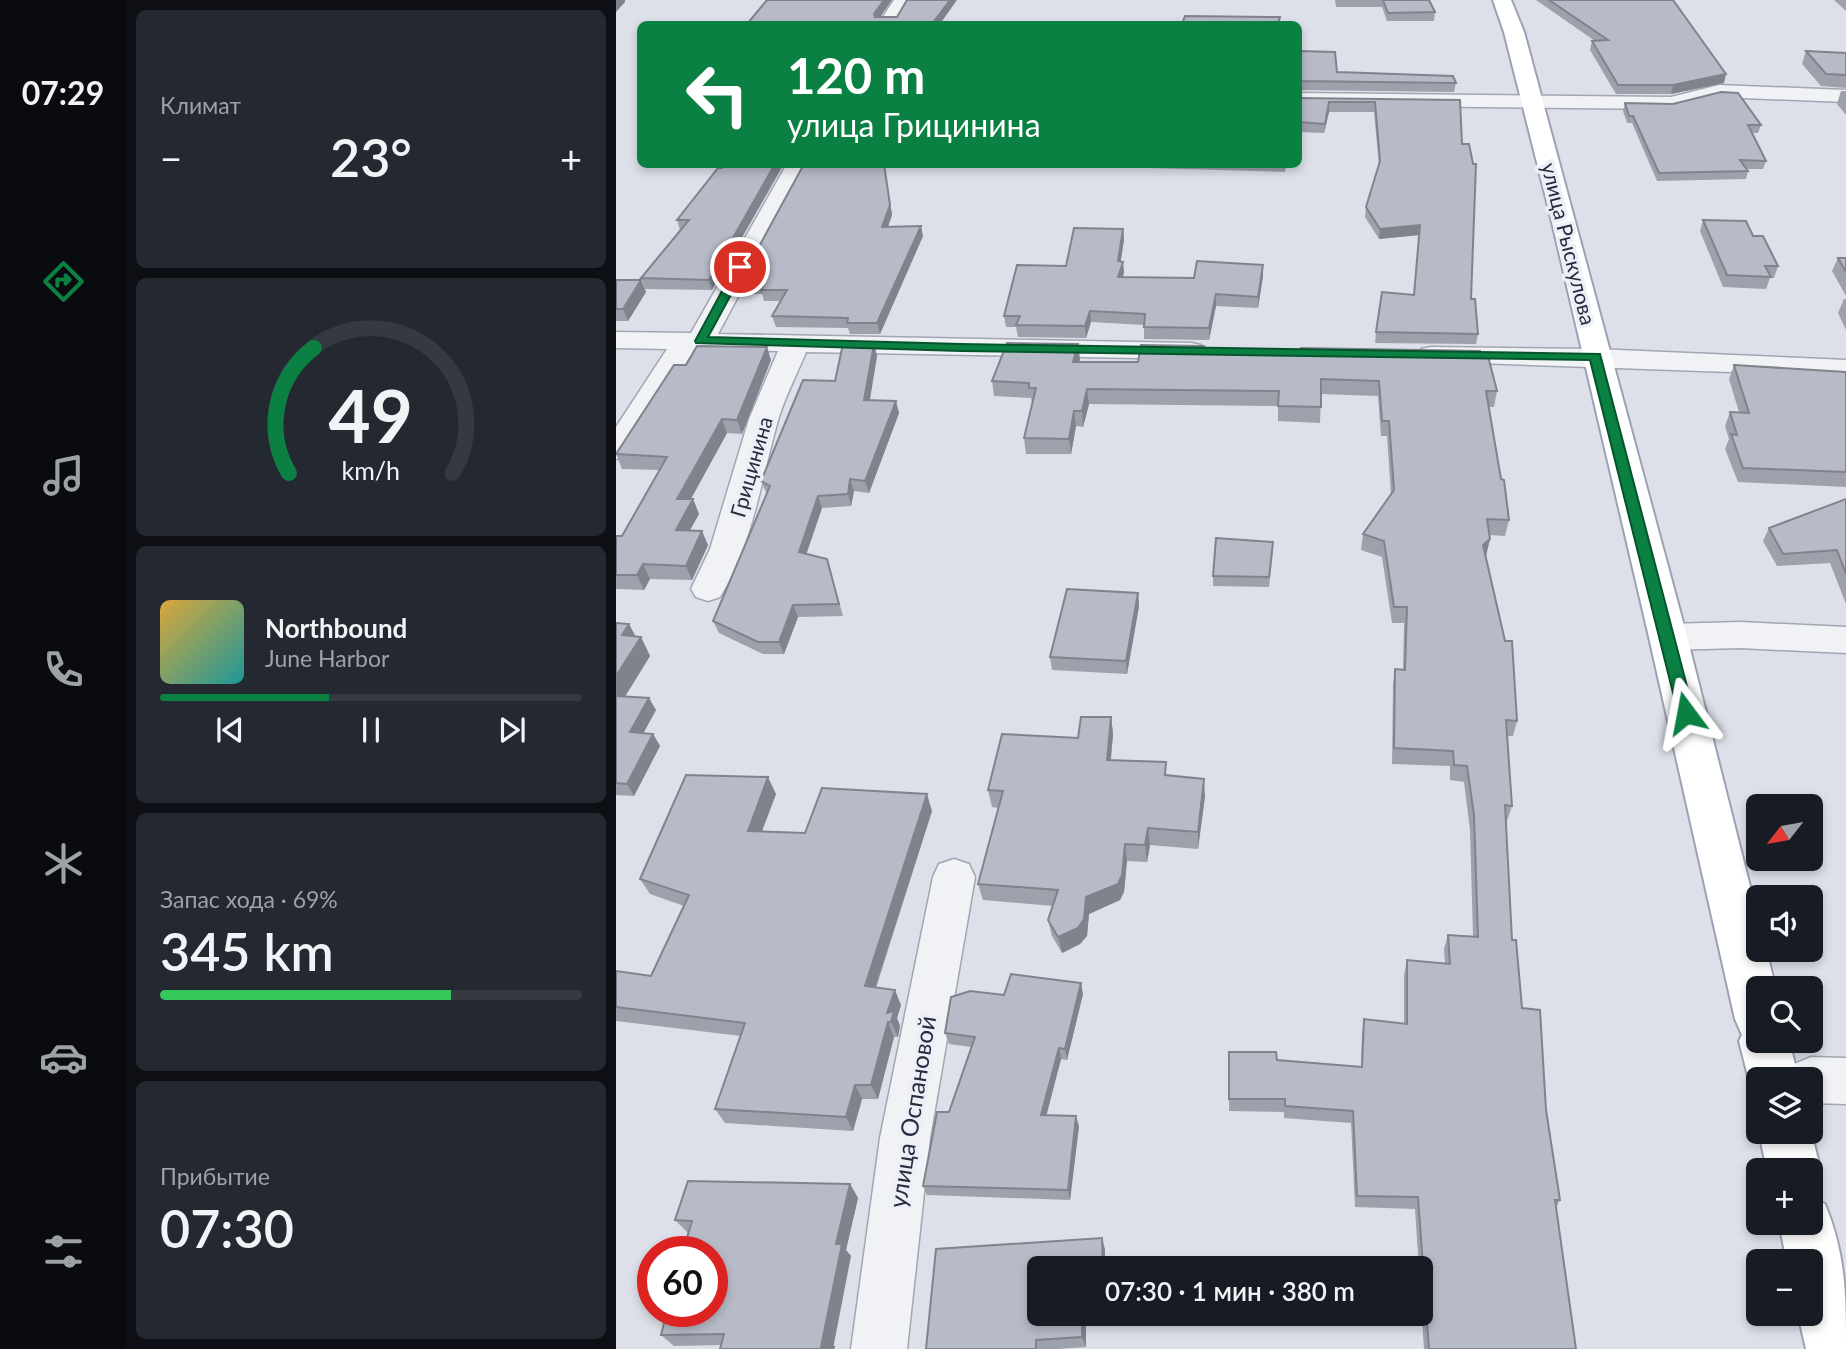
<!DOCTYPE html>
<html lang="ru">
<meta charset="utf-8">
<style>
body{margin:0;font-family:Lato,sans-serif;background:#242831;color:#f1f3f6;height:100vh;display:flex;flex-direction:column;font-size:26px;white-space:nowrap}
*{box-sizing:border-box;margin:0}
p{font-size:23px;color:#9ea1a6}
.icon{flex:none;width:38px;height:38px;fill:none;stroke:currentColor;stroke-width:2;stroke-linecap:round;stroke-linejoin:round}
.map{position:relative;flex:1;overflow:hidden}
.sheet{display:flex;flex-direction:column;gap:10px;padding:10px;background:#0d0f14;width:490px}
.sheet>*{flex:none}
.banner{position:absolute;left:21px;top:21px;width:665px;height:147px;border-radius:10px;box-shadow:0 4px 10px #0003;background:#0b8043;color:#fff;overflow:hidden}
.needle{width:46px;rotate:239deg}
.controls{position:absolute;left:1130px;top:794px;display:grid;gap:14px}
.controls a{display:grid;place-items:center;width:77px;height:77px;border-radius:10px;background:#171b24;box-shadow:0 4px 10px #0003;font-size:35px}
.speed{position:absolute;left:21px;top:1236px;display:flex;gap:14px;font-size:35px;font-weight:700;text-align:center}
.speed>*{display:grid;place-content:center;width:91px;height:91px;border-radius:50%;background:#171b24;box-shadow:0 4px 10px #0003;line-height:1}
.speed .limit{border:10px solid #d22;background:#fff;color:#111}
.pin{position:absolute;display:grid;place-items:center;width:60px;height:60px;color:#fff;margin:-30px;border:4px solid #fff;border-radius:50%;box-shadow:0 2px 7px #0007}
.me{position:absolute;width:77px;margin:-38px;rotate:347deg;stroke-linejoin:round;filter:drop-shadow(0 0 5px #0008)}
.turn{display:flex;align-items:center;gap:24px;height:147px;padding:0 35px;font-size:32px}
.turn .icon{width:91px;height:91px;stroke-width:2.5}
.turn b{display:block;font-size:49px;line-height:60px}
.big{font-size:52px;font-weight:600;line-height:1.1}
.sheet .widget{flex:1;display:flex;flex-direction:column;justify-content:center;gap:10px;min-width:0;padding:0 24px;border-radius:10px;background:#242831}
.sheet .dial{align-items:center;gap:0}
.dial svg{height:182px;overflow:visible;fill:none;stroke:#363941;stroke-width:7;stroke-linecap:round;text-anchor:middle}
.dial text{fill:#f1f3f6;stroke:none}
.song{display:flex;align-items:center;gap:21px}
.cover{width:84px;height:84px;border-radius:10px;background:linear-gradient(135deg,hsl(40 70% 55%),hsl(180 70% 35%))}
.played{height:7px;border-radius:4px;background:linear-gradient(90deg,#0b8043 40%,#363941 40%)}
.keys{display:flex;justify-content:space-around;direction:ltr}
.heat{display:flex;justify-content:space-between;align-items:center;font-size:38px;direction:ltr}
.charge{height:10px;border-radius:5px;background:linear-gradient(90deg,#34c759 69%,#363941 0)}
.trip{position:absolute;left:411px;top:1256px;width:406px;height:70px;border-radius:10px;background:#171b24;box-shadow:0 4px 10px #0003;font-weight:600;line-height:70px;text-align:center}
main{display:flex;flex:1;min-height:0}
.tabs{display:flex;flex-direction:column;width:126px;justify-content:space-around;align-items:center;background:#090b0e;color:#9ea1a6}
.tabs .icon{width:49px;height:49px}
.tabs .current{color:#0b8043}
.tabs b{font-size:32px;color:#f1f3f6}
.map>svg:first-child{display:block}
</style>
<main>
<nav class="tabs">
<b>07:29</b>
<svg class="icon current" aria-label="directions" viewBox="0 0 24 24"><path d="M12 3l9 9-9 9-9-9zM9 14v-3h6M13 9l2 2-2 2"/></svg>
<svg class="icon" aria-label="music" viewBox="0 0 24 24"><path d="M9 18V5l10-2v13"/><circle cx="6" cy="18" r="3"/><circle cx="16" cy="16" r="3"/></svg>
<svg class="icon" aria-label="phone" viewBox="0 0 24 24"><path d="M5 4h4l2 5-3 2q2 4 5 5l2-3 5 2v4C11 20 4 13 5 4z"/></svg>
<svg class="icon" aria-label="climate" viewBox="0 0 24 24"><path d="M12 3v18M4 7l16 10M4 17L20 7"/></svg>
<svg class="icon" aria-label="car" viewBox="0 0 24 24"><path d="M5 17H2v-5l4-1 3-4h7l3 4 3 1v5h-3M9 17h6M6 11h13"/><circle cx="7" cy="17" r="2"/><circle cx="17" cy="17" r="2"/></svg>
<svg class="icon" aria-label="filters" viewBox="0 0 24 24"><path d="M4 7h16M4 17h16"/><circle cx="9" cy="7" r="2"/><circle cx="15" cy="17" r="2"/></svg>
</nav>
<section class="sheet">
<div class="widget"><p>Климат</p>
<div class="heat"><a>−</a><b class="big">23°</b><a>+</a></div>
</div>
<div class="widget dial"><svg viewBox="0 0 100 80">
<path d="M14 69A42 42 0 1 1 86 69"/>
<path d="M14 69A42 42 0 0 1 25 14" stroke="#0b8043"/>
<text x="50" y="56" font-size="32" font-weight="700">49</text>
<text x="50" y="72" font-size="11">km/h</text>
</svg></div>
<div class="widget">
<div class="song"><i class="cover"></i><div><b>Northbound</b><p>June Harbor</p></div></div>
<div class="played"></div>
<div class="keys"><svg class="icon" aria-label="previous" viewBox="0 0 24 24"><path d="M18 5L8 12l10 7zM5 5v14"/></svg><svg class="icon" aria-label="pause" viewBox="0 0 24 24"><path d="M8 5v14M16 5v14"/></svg><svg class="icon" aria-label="next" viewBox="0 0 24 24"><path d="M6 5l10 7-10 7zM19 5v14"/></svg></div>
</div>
<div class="widget"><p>Запас хода · 69%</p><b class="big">345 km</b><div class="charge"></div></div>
<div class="widget"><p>Прибытие</p><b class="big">07:30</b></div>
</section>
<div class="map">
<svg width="1230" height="1349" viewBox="0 0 1230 1349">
<rect width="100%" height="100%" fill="#dde0e8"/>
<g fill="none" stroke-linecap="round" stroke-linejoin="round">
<g stroke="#a2a6b2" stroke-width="3">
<g id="minor">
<path d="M278 0H296L280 24H262Z"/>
<path d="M1103 85 1230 90V102L1103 97 1055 109 682 105V93L1055 97Z"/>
<path d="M171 164H193L102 334 575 343 585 345 589 351 585 357 575 359 190 352C181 374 170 395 163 417 145 478 138 542 104 597L92 601 80 597 75 589 94 549 133 419 162 351 78 350 11 456 0 459V427L51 349 0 348V332L75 333Z"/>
<path d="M815 347 979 349 1230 360V376L805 361 801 355 805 349Z"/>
<path d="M1124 622 1230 627V653L1124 648 1052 650 1039 646 1034 637 1039 628 1052 624Z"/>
<path d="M338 859 353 864 359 877 314 1138 291 1349H235L264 1138 317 877 323 864Z"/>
<path d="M1195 1057 1230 1058V1104L1195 1103V1080H1171L1178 1064Z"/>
</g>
</g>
<g stroke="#9ca2b5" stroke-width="4">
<g id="major">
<path d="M877 0H895L908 32 1071 637 1143 922V950H1150L1160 989H1143V1041H1173L1183 1080H1143V1098L1133 1080 1123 1041 1126 1035 1119 1019 1033 637 935 218 888 32Z"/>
<path d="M1143 1132H1195L1205 1171 1197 1190 1195 1171H1151Z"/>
<path d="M1195 1198 1209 1204C1230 1255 1230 1295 1230 1349H1190L1182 1314H1195V1262H1171L1163 1223H1195Z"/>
</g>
</g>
<use href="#minor" fill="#f0f2f6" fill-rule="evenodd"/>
<use href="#major" fill="#fff" fill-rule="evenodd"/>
</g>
<g fill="#9da1ac">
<path d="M719 0H813L819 12 818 21H771L766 7H720Z"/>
<path d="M920 0H1057L1108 83 1055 94H1000L974 50 976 41H979Z"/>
<path d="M1218 0H1230V11Z"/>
<path d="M682 51 721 72 840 83 838 92 682 90Z"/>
<path d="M1190 51 1230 53V88L1205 86 1186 64Z"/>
<path d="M1225 91H1230V115L1221 104Z"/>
<path d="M682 98 844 100 855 299 862 334 860 344 759 343 760 332 798 295 803 235 763 239 749 217 750 207 763 165 758 112H713L708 133 682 132Z"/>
<path d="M1009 103 1145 125 1142 133H1136L1150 161 1147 169H1131L1132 171 1130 179 1041 181 1016 123H1011L1007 111Z"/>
<path d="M188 164H268L276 215 272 227 307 236 264 334H234L232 328 160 327 156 316 165 301H148L146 294H127L123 283Z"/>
<path d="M462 164H671L669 172 463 166Z"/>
<path d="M106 168 96 290 29 289 25 278 64 230 61 220Z"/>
<path d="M1087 220 1137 236 1162 266 1158 278H1154L1150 289 1107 287 1084 231Z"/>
<path d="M507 229 508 240 504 262H507L508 273 506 277 578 278 647 276 642 308 600 306 593 340 528 339V325L475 322 470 338 402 337 400 327H390L388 316 450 266Z"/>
<path d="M1222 258H1230V296L1216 271Z"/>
<path d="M0 280H25L30 292 12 321H0Z"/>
<path d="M1228 299H1230V330L1222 313Z"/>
<path d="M258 344 261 356 253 400 283 413 253 493 238 491 235 506 206 508 190 554 211 559 227 616 182 617 168 654H147L103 633 97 621 151 494 145 481 219 381Z"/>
<path d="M588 346V351L864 356 881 391 878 407H872L893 520 889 536 873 535 874 539 870 556 901 721 897 736H891L896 806 891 821H889L896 940 906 1008 930 1110 944 1200 940 1208 960 1349H808L805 1305V1269H803L799 1209 739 1207 735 1123 668 1118V1112L613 1111V1052L661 1060 745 1067 746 1033 748 1019 788 1024V975L791 960 829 964 828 949 832 935 857 936 854 830 848 782 834 780V766L776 764 777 685 779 669 787 670 788 623H776L766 557 745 550 747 534 775 494 771 436H765L762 396 705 394 704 423 662 421V406L473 404 467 427 460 426 455 454H410L408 438 416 403 415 398 378 396 376 381 464 359 463 362H522Z"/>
<path d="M155 360 126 434 111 433 75 499H77L83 514 74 530 92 545 76 580 34 579 28 590 0 589V536H6L44 470 6 469 0 454Z"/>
<path d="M1118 365 1230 372V487L1122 482 1109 449 1113 439 1109 426 1114 412H1123L1113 379Z"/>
<path d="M1230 499V604L1214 563 1161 566 1147 541 1153 528Z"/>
<path d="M657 552 653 587 597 586V576Z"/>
<path d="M522 593 523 606 511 674 436 670 434 657Z"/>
<path d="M0 623 19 636 25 637 34 656 9 696 40 710 27 733 37 734 44 746 18 796 0 795Z"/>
<path d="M495 717 497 734 495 760 551 776 589 796 582 849 534 845 531 862 511 861 508 892 504 900 473 914 471 936 464 944 446 953 436 936 432 920 437 906 367 900 362 884 383 808 376 807 372 790Z"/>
<path d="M160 794 146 831 189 833 316 811 260 988 285 1005 281 1018 284 1026 282 1037H278L262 1099H246L237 1131 109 1123 99 1109 125 1036 0 1021V971L35 976 68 906 34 894 24 879Z"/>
<path d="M467 994 451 1060 445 1059 430 1115 463 1126 454 1200 311 1195 307 1186 333 1112 355 1047 333 1044 329 1033 388 995Z"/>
<path d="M234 1184 242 1198 230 1250 235 1256 105 1345 58 1346 45 1335 72 1233 59 1220Z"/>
<path d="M486 1238 489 1250V1269H424V1314H470V1347L442 1349H310L320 1249Z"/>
</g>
<g fill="#80838c">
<path d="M0 0H9V2L0 12Z"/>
<path d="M268 0H276L260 23 258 14Z"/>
<path d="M334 0H341L324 24H316Z"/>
<path d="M1110 74 1108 83 1055 94 1057 85Z"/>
<path d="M713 102V112L708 133 709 124Z"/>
<path d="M159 164H168L96 290 93 280Z"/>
<path d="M268 164 276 215 268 237 266 227Z"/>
<path d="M804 225 803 235 763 239 764 229Z"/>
<path d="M305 226 307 236 264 334 261 323Z"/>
<path d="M507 229 508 240 503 272 502 261Z"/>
<path d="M507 262 508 273 503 288 502 277Z"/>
<path d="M647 265V276L642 308V297Z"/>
<path d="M25 280 30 292 12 321 7 309Z"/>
<path d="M600 294V306L593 340V328Z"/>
<path d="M474 311 475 322 470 338 469 326Z"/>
<path d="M258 344 261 356 252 412 248 400Z"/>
<path d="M462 344 464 359 458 377 457 362Z"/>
<path d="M151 347 155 360 126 434 121 420Z"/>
<path d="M471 389 473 404 467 427 466 411Z"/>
<path d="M280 401 283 413 253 493 249 481Z"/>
<path d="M458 411 460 426 455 454 453 439Z"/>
<path d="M106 419 111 433 67 513 61 499Z"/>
<path d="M234 479 238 491 235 506 232 494Z"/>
<path d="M202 496 206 508 187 564 183 552Z"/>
<path d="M77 499 83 514 66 544 60 530Z"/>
<path d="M86 531 92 545 76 580 70 566Z"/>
<path d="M874 539 870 555 864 561 867 545Z"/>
<path d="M27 564 34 579 28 590 21 575Z"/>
<path d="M522 593 523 606 511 674 510 661Z"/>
<path d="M177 605 182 617 168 654 163 642Z"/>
<path d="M13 624 22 641 25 637 34 656 2 708 0 705V676L6 635Z"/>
<path d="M33 698 40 710 21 745 14 732Z"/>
<path d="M495 717 497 734 493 777 491 760Z"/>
<path d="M37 734 44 746 18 796 11 784Z"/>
<path d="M152 777 160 794 140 847 132 831Z"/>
<path d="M588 779 589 796 582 849V832Z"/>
<path d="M311 794 316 811 255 1001 249 986Z"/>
<path d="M532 828 534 845 531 862 529 845Z"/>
<path d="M509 844 511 861 508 892 504 900 473 914 471 936 464 944 446 953 442 937Z"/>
<path d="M465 983 467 994 451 1060 449 1049Z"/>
<path d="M279 990 285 1005 281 1018 284 1026 282 1037 271 1013Z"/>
<path d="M272 1022 278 1037 262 1099 255 1085Z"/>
<path d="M443 1048 445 1059 428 1125 425 1115Z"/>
<path d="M239 1085 246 1099 237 1131 230 1117Z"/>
<path d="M460 1116 463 1126 454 1200 452 1190Z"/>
<path d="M234 1184 242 1198 230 1250 235 1256 217 1349 205 1347 220 1244Z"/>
<path d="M486 1238 489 1250V1269H487Z"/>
<path d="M466 1314H470V1347L466 1337Z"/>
</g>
<g fill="#b7bbc8" stroke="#80838c" stroke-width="2">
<path d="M151 0H268L258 14 259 17H281L291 0H334L316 24H131Z"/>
<path d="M767 0H813L819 12 772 13Z"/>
<path d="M933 0H1057L1110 74 1057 85H1002L976 41 992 40Z"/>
<path d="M569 16 664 17 662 24H566Z"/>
<path d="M682 51 719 52 721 72 837 76 840 83 682 81Z"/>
<path d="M1190 51 1230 53V75L1210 74Z"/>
<path d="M1105 92 1122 93 1145 125H1132L1150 161 1124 160 1132 171 1043 173 1017 116H1013L1009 103 1057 104Z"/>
<path d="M682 98 844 100 846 144H853L857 164H860L855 299H859L862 334 760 332 766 292 798 295 804 225 764 229 750 207 764 161 759 102H713L709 124 682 122Z"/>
<path d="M108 164H159L93 280 25 278 73 220H61L102 168H106Z"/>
<path d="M188 164H268L274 205 266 227 305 226 261 323H231L232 318 156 316 171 290H145L148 283H123Z"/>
<path d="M1087 220 1130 221 1137 236H1147L1162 266H1149L1155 277 1111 275Z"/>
<path d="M458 228 507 229 502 261 507 262 502 277 578 278 581 261 647 265 642 297 600 294 593 328 528 327 529 314 474 311 469 326 400 325 404 316H388L401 265 450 266Z"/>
<path d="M1222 258H1230V272Z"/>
<path d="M0 280H25L7 309H0Z"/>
<path d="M391 343 462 344 457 362H522L525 345 588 346 587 350 685 353V348L864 351V356H872L881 391H870L885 479 888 480 893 520 871 519 874 539 867 545 889 641H896L901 721 890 720 896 806 889 805 896 940H900L906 1008 924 1010 930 1110 944 1200H939L960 1349H813L802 1197 741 1196 737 1111 669 1106V1099H613V1052H660L661 1060 746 1067 748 1019 791 1024V960L834 964 832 935 862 937 858 815 851 766 838 765 837 751 778 748 779 669 789 670 791 607H778L768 541 747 534 778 490 773 421H766L763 381 705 379V407L662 406 663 391 471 389 466 411H458L453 439 408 438 420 388H413V383L376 381Z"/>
<path d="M227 344H258L248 400 280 401 249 481 234 479 232 494 202 496 183 552 211 559 223 604 177 605 163 642H142L97 621 154 486 145 481 187 380 219 381Z"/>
<path d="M81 346 151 347 121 420 106 419 61 499H77L60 530 86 531 70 566 27 564 21 575H0V536H6L51 457 0 454 58 365H70Z"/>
<path d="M1118 365 1230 372V472L1127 468 1115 434 1121 435 1114 412 1133 413Z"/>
<path d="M1230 499V574L1221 550 1167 554 1153 528Z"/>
<path d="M600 538 657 542 653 577 597 576Z"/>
<path d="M451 589 522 593 510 661 434 657Z"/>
<path d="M0 623 13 624 6 635 25 637 0 676Z"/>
<path d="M0 696 33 698 14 732 37 734 11 784 0 783Z"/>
<path d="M465 717H495L491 760 550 762 549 775 588 779 582 832 532 828 529 845 509 844 506 875 502 884 470 897 468 919 462 928 442 937 432 920 442 890 362 884 387 791 372 790 386 734 462 738Z"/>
<path d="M70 775 152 777 132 831 189 833 206 788 311 794 249 986 279 990 271 1013 278 1011 275 1022H272L255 1085H239L230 1117 99 1109 129 1023 0 1007V971L35 976 73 895 24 879Z"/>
<path d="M395 974 465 983 449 1049 443 1048 425 1115 460 1116 452 1190 307 1186 321 1112H333L359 1037 329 1033 335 997 354 991 388 995Z"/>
<path d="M72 1181 234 1184 220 1244H226L205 1347H218L217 1349H104L108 1334 45 1335 51 1311H96V1251H67L76 1221 59 1220Z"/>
<path d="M486 1238 487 1269H424V1314H466V1337L420 1340V1349H310L320 1249Z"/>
</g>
<path fill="#0b8043" stroke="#07532c" stroke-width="2" d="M124 264 130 267 92 337 345 344 984 354 1078 713 1070 719 1062 713 974 360 345 351 80 343 79 341 119 267Z"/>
<g text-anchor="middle" stroke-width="7" stroke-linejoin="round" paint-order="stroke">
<g font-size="21" fill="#262c40" stroke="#edeff6">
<text transform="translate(952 244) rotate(76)" y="7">улица Рыскулова</text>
<text transform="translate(136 467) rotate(-74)" y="7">Грицинина</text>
</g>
<g font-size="24" fill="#262c40" stroke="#edeff6">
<text transform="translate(297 1112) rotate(-81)" y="8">улица Оспановой</text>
</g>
</g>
</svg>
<div class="controls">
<a><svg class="needle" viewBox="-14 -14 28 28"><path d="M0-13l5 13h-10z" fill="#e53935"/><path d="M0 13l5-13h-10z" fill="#9ea1a6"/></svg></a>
<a><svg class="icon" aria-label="sound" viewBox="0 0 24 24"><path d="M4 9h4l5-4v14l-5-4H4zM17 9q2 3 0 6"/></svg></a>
<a><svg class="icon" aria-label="search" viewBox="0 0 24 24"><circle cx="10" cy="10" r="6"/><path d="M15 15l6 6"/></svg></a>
<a><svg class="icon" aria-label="layers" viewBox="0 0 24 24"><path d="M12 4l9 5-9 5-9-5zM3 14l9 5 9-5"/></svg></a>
<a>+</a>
<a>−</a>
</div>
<div class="speed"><div class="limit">60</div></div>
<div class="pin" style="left:124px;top:267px;background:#d93025"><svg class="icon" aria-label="arrive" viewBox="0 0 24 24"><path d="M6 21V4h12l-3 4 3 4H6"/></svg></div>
<svg class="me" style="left:1070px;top:713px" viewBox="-20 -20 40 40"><path d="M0-17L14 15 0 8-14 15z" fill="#0b8043" stroke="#fff" stroke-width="4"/></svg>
<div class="trip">07:30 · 1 мин · 380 m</div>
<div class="banner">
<div class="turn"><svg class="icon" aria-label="left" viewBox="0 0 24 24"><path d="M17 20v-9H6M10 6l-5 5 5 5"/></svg><div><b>120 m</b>улица Грицинина</div></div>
</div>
</div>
</main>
